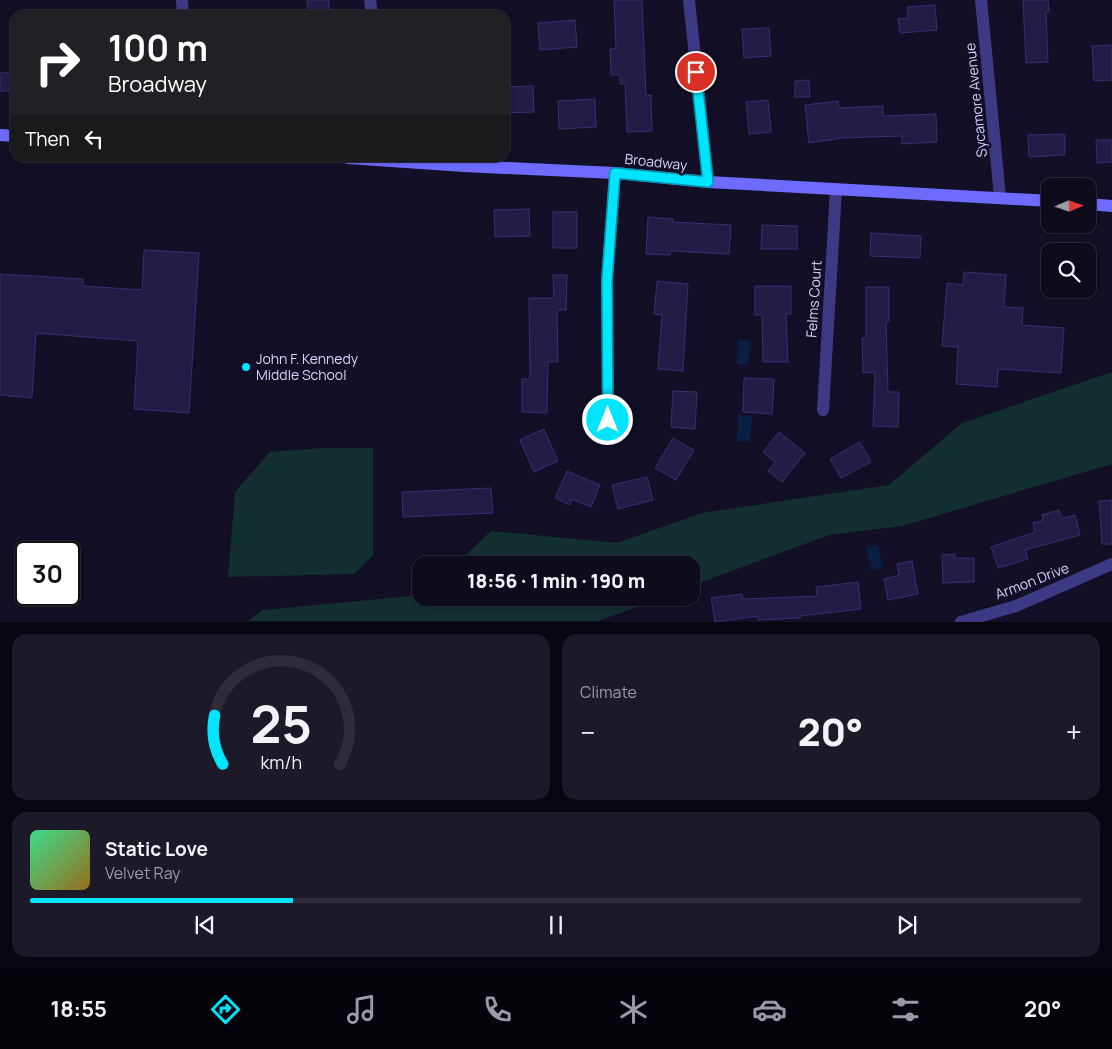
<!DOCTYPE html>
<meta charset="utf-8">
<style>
body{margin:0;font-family:Manrope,sans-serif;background:#1c1929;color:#f1f3f6;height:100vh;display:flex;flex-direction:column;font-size:19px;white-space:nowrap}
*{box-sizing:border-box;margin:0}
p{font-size:16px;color:#9b9ba3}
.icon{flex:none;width:28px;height:28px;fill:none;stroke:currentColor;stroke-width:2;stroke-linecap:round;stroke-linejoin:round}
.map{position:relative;height:622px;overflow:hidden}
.side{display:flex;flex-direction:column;gap:12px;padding:12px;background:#08060f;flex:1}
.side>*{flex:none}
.banner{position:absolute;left:10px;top:10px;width:500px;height:152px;border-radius:15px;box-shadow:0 1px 4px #0004,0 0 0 1px #2e2b3b;background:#202124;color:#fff;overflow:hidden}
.needle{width:32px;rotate:88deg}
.buttons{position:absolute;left:1041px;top:178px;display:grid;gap:10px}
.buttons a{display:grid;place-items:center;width:55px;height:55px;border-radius:10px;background:#0e0b1c;box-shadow:0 1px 4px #0004,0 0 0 1px #2e2b3b;font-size:25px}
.speed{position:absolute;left:15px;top:541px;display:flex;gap:10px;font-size:25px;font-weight:700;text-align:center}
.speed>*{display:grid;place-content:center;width:65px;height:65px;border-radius:50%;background:#0e0b1c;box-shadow:0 1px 4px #0004,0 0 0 1px #2e2b3b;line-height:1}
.speed .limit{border:2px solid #111;border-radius:8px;background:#fff;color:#111}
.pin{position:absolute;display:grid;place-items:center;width:42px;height:42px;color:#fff;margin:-21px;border:2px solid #fff;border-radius:50%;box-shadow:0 1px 5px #0007}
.me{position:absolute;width:55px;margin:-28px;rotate:0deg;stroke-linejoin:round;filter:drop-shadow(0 0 4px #0008)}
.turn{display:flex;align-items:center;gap:18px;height:105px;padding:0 15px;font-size:22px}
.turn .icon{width:65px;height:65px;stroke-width:2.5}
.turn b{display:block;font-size:35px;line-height:42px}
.then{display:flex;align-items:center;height:48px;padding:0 15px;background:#0003;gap:10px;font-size:19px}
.big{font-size:38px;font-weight:800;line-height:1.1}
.side .card{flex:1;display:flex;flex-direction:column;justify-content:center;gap:8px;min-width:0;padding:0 18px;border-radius:15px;background:#1c1929}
.side .dial{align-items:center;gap:0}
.dial svg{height:130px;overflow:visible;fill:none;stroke:#2e2b3b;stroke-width:7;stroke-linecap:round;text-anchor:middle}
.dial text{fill:#f1f3f6;stroke:none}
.song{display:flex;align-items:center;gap:15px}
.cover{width:60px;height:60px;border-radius:8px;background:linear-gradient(135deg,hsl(150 70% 55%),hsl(40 70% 35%))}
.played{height:5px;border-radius:2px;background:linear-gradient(90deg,#00e5ff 25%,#2e2b3b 25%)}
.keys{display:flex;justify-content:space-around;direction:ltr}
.heat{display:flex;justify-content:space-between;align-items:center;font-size:28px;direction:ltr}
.side .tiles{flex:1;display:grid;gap:12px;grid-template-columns:1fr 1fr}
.card:last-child{grid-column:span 2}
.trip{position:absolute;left:412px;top:556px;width:288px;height:50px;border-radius:15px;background:#0e0b1c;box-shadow:0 1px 4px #0004,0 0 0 1px #2e2b3b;font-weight:800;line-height:50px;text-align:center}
.dock{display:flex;height:80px;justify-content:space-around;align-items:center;background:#06040b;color:#9b9ba3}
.dock .icon{width:35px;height:35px}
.dock .current{color:#00e5ff}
.dock b{font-size:22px;color:#f1f3f6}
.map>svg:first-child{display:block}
</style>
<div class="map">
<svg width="1112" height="622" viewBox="0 0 1112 622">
<rect width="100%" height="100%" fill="#130f26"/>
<g fill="#12302f">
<path d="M1112 372V464L902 526 829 535 691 586V565H455L491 531 617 543 702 513 889 485 962 423Z"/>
<path d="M323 448H373V555L354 574 228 577 235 492 270 452Z"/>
<path d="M421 595V598H661L598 621H248L263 610Z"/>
</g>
<g fill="#0a1f44">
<path d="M739 340 751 341 748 365 737 364Z"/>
<path d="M738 415 752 416 750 441H737Z"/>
<path d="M878 545 883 568 872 571 866 548Z"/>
</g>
<g fill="#241b47" stroke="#3b2d73">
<path d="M307 0H329V15H308Z"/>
<path d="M614 0H642L646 96 651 95 652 131 627 132 625 84H620V75H611L610 49 616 48Z"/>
<path d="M1023 0H1048L1049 12H1046L1048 62 1026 63Z"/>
<path d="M935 5 937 30 900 33 898 19 908 18 907 7Z"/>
<path d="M575 20 577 47 540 50 538 23Z"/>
<path d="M769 28 771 56 744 58 742 29Z"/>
<path d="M1112 45V80L1094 81 1092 46Z"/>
<path d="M15 72V91H0V73Z"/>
<path d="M809 80 810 97H795V81Z"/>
<path d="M533 86 534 112 505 113V87Z"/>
<path d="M595 99 596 127 559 129 558 101Z"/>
<path d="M768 100 771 132 749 134 746 102Z"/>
<path d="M838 101 839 108 883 106V116L936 114 937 142 902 144V136L842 138 809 143 805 105Z"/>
<path d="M1065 134V155L1029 157 1028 135Z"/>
<path d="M1096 140H1112V162L1097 163Z"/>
<path d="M529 209 530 236 495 237 494 210Z"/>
<rect x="553" y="212" width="24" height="36"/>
<path d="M648 217 673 219 672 222 731 225 729 254 671 251 670 255 646 254Z"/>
<path d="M762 225 797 226V249H761Z"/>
<path d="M871 233 921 236 920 258 870 256Z"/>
<path d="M144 250 199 253 189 413 134 409 138 341 36 333 32 398 0 395V274L83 279V286L142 290Z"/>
<path d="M964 272 1006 275 1004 307 1023 308 1022 325 1064 328 1061 373 998 369 997 387 956 384 958 347 942 346 947 283 963 285Z"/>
<path d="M553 275H567L566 310H557L558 362H548L547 413 522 412V379H530L529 298H554Z"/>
<path d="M657 281 688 284 683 371 658 369 662 315 654 314Z"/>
<path d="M755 286H791V314H786L788 362H763L762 315H755Z"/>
<path d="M866 287H889V322H886L888 392H899L898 427 873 426 875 372 863 373 862 338H866Z"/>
<path d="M744 378 774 379 772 414 743 412Z"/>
<path d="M673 391 697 392 695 429 671 427Z"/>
<path d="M544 429 558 461 534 472 520 440Z"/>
<path d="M779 432 805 453 782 482 768 471 775 462 763 452Z"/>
<path d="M673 438 694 450 676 480 655 468Z"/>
<path d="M860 442 871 462 841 478 830 459Z"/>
<path d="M567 471 600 485 591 507 572 499 570 505 555 498Z"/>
<path d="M647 477 653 500 618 509 612 485Z"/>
<path d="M491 488 493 513 403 517 402 492Z"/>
<path d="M1112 500V544H1102L1099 501Z"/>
<path d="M1059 510 1062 518 1075 515 1080 535 1025 550 1028 559 998 568 991 547 1035 532 1033 523 1043 520 1042 515Z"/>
<path d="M955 554V558H974V582L943 583 942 555Z"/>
<path d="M912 561 918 594 888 600 884 579 899 575 897 564Z"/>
<path d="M858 582 861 609 800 616V618L758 620V616L715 622 711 598 742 594 743 599 817 596 816 587Z"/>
</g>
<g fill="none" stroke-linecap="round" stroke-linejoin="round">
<g stroke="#3d3a85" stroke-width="12">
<path d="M182 0 183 15"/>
<path d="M370 0 372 15"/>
<path d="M689 0 708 182"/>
<path d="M981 0 1000 197"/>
<path d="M823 410 836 190"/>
<path d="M608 420 607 280 615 173"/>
<path d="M961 622 1016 606 1112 564"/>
</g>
<g stroke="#6f6bff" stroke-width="12">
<path d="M0 135 15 136"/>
<path d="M348 158 464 166 615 173 708 182 1050 201"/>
<path d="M1088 204 1112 206"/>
</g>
</g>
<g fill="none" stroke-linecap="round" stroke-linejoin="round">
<g stroke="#0095a6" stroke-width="12">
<path id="route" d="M608 420 607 280 615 173 708 182 696 72"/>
</g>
<use href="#route" stroke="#00e5ff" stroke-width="9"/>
</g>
<circle fill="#00e5ff" stroke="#130f26" stroke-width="2" cx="246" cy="367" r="5"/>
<g text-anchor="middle" stroke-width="5" stroke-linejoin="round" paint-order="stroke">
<g font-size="14" fill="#d9d4ff" stroke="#130f26">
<text transform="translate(976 100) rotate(-96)" y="5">Sycamore Avenue</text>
<text transform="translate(656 162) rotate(6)" y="5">Broadway</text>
<text transform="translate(814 299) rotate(-86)" y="5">Felms Court</text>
<text transform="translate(1032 581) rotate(-21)" y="5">Armon Drive</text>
</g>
<g font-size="14" fill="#d9d4ff" stroke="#130f26" text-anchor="start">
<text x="256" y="364">John F. Kennedy<tspan x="256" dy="16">Middle School</tspan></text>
</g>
</g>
</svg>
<div class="buttons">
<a><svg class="needle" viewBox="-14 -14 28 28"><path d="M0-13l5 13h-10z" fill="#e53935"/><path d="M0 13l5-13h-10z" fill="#9b9ba3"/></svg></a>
<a><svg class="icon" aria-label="search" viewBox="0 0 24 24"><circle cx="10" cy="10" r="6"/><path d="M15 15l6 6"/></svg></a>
</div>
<div class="speed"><div class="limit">30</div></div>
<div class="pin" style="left:696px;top:72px;background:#d93025"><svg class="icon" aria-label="arrive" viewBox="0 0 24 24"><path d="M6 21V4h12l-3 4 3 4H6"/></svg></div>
<svg class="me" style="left:608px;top:420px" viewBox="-20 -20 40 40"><circle r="17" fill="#00e5ff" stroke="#fff" stroke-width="3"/><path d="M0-11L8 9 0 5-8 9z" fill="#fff"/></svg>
<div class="trip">18:56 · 1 min · 190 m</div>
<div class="banner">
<div class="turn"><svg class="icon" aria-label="right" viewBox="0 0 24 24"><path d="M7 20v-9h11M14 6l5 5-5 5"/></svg><div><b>100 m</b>Broadway</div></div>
<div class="then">Then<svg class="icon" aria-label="left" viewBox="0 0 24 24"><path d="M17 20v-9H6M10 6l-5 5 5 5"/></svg></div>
</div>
</div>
<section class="side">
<div class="tiles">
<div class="card dial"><svg viewBox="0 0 100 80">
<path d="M14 69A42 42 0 1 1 86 69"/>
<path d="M14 69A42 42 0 0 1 9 39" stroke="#00e5ff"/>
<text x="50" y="56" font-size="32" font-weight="700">25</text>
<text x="50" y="72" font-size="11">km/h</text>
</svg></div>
<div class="card"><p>Climate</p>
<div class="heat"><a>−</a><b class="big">20°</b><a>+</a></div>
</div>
<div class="card">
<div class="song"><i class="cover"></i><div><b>Static Love</b><p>Velvet Ray</p></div></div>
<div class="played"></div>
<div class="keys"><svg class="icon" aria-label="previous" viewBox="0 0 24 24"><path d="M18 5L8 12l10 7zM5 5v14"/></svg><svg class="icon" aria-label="pause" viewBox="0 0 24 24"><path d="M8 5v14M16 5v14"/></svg><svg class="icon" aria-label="next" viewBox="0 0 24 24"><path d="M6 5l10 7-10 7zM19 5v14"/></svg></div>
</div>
</div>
</section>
<nav class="dock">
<b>18:55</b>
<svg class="icon current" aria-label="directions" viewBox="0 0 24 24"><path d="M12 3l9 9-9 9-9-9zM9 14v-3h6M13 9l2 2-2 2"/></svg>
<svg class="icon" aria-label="music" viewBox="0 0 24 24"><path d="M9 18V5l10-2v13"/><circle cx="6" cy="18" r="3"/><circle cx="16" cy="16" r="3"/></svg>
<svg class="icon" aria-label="phone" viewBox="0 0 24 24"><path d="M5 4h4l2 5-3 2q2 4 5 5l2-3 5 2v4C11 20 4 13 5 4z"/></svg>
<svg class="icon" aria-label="climate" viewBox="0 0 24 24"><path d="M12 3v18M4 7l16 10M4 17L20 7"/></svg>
<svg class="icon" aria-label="car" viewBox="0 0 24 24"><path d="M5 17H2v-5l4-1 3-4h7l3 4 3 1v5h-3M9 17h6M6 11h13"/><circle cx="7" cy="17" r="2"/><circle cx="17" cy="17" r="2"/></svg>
<svg class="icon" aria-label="filters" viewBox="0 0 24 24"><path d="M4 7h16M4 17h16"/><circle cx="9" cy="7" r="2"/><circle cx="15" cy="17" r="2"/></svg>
<b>20°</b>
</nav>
